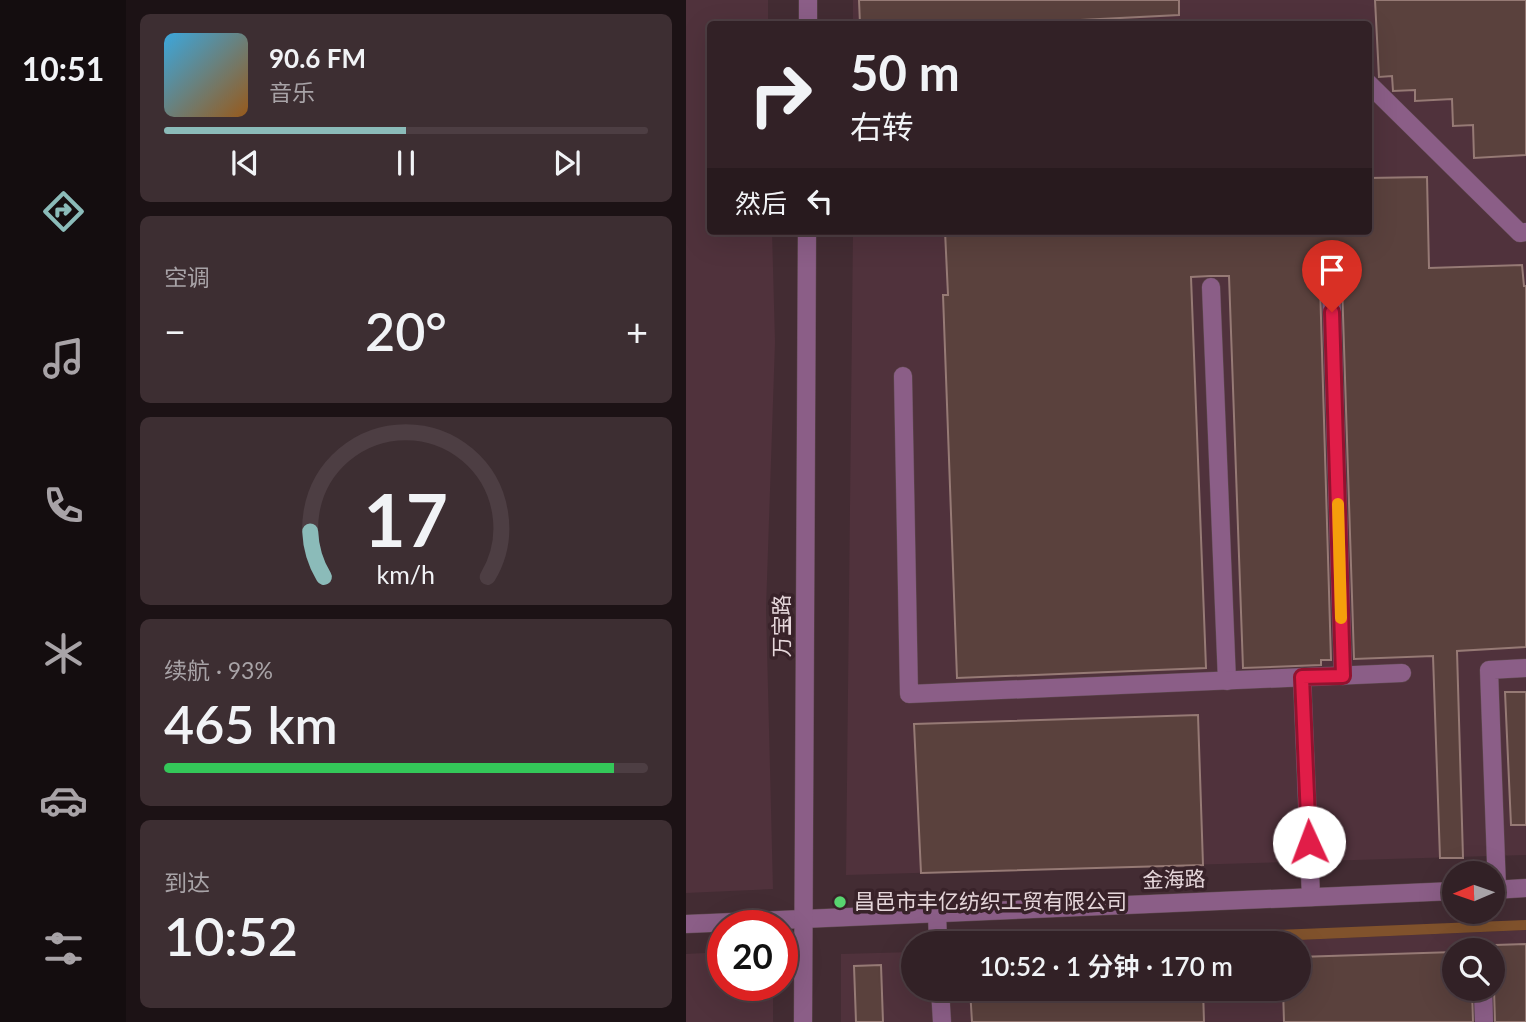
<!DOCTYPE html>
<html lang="zh">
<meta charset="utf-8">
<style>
body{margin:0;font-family:Lato,"Noto Sans SC",sans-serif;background:#3d2e32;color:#f1f3f6;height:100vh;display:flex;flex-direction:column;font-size:26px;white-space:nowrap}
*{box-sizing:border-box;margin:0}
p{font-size:23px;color:#a8a3a7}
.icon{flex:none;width:38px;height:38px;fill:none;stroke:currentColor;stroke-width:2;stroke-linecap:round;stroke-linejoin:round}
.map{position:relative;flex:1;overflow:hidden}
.side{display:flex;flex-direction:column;gap:14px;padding:14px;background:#1c1215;width:560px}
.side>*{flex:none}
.banner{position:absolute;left:21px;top:21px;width:665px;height:214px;border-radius:7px;box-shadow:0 7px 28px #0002,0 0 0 2px #4d3e43;background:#322126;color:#f1f3f6;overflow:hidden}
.needle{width:46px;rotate:268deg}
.fabs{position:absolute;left:756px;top:861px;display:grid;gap:14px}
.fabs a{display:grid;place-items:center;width:63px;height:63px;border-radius:50%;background:#322126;box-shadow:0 7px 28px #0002,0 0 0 2px #4d3e43;font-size:35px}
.speed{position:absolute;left:21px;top:910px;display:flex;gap:14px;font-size:35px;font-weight:700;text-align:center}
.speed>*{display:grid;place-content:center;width:91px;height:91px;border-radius:50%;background:#322126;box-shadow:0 7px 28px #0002,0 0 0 2px #4d3e43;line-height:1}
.speed .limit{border:10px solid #d22;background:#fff;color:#111}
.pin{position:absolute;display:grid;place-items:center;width:60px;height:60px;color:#fff;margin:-72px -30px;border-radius:50% 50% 50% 0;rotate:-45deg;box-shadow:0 0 7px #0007}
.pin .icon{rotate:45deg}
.me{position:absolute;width:77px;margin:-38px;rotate:358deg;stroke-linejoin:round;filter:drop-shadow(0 0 5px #0008)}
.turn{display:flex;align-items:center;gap:24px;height:147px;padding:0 28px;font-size:32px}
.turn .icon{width:91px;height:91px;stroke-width:2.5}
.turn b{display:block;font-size:49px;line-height:60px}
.then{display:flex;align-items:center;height:66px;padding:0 28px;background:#0003;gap:14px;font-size:26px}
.big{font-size:52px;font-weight:600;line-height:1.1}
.side .tile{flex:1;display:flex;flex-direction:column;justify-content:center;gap:10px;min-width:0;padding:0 24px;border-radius:10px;background:#3d2e32}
.side .dial{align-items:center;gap:0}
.dial svg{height:182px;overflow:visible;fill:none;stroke:#4d3e43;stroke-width:7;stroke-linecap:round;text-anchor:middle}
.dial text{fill:#f1f3f6;stroke:none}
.song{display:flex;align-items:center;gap:21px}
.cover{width:84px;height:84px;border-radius:10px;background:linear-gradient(135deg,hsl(200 70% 55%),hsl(30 70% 35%))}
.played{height:7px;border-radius:4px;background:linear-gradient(90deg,#8bbbb9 50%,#4d3e43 50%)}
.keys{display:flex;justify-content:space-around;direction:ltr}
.heat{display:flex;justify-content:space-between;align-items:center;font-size:38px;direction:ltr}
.charge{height:10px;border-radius:5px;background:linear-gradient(90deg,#34c759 93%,#4d3e43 0)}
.trip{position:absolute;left:215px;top:931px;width:410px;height:70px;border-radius:35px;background:#322126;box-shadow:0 7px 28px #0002,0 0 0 2px #4d3e43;font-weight:600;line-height:70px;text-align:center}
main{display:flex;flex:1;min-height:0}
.tabs{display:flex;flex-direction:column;width:126px;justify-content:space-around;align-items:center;background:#140d0f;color:#a8a3a7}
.tabs .icon{width:49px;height:49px}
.tabs .active{color:#8bbbb9}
.tabs b{font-size:32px;color:#f1f3f6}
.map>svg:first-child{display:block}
</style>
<main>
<nav class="tabs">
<b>10:51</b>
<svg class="icon active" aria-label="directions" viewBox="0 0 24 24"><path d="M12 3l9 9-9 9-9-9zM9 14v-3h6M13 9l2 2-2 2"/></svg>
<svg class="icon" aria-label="music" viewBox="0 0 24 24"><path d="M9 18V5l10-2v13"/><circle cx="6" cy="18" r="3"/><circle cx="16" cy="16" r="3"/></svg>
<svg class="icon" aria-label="phone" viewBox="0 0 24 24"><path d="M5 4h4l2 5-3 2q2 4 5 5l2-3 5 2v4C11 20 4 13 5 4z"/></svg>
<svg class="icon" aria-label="climate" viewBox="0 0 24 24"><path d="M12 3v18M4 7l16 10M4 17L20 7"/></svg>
<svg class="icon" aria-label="car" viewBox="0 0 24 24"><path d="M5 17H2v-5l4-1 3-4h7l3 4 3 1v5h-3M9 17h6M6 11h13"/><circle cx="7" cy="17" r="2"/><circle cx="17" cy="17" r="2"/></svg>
<svg class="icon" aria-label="filters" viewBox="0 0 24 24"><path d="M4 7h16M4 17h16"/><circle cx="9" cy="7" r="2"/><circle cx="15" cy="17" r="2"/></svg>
</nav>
<section class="side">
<div class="tile">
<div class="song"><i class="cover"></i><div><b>90.6 FM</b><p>音乐</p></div></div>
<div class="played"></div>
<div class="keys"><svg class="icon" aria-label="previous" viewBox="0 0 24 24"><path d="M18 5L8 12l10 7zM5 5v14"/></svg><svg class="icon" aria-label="pause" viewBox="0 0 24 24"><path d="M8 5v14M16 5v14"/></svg><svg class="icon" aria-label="next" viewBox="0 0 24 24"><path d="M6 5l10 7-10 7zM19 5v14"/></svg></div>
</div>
<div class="tile"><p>空调</p>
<div class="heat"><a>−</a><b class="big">20°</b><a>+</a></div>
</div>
<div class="tile dial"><svg viewBox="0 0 100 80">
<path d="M14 69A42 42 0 1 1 86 69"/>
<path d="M14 69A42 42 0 0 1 8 49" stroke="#8bbbb9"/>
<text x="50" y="56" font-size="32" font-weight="700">17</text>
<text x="50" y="72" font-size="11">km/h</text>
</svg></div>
<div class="tile"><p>续航 · 93%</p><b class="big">465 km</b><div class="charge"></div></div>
<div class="tile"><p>到达</p><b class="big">10:52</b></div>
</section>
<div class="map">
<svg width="840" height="1022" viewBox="0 0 840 1022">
<rect width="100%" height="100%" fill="#432c33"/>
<g fill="#50323c" fill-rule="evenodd">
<path d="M0 0H82V24H24V231H86L89 342 80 609 87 889 0 893Z"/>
<path d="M167 0H840V855L160 875 167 231H682V24H167Z"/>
<path d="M840 930V1022H155V954L227 952 228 989H612V943H547ZM768 950H807V989H768Z"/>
<path d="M37 952V985H87V1022H0V954Z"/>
</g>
<path fill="#80522c" d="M840 920V930L547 943H268Z"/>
<g fill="#5a413d" stroke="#967a75" stroke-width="2">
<path d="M173 0H493V15L317 24H174Z"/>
<path d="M689 0H840V155L788 158 787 125 767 126 766 99 729 101V90L707 91 706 76 693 77Z"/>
<path d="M741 177 743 268 836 265 838 286H840V647L771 651 777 858H754L747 656 668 659 656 284 650 274 638 275 634 284 645 660H635V665L557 668 543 276H524L505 277 520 668 271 678 257 295H262L259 231H682V178Z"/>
<path d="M819 692H840V825H825Z"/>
<path d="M512 715 517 865 235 873 228 724Z"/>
<path d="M840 944V1022H809L808 989H811L809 945Z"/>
<path d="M768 952V989H786L787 1022H598L597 989H612V957Z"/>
<path d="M195 965 197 1022H170L168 966Z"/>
<path d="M284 989H517L518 1022H286Z"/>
</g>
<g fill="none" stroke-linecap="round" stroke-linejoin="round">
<g stroke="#604b51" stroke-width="19">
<g id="minor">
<path d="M122 24V0"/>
<path d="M682 83 834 233 840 232"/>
<path d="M645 284 657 676"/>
<path d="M525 287 541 681"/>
<path d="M217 376 223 694 716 673"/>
<path d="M616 677 625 897"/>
<path d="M811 889 803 670 840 668"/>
<path d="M807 890 840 888"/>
<path d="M251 913 252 943"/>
<path d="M0 924 768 891"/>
<path d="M254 989 256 1022"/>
<path d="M797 989 798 1022"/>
<path d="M117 1022 121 231"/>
</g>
</g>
<use href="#minor" stroke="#8b5e87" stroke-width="18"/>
</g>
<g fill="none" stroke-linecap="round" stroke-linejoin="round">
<g stroke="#92132f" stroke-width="18">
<path id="route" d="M623 842 616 677 657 676 646 312"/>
</g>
<use href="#route" stroke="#e11d48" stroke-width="12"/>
<path stroke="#f59e0b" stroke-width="12" d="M652 504 655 618"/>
</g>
<circle fill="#58d570" stroke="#382229" stroke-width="2.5" cx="154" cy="902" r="7"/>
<g text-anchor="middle" stroke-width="7" stroke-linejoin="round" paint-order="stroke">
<g font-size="21" fill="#e5d6da" stroke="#382229">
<text transform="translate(96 626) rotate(-90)" y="7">万宝路</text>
<text transform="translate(488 880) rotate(-2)" y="7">金海路</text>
</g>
<g font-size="21" fill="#e5d6da" stroke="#382229" text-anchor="start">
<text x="168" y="909">昌邑市丰亿纺织工贸有限公司</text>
</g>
</g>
</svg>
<div class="fabs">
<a><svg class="needle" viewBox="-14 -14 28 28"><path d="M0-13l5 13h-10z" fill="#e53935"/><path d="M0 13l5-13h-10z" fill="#a8a3a7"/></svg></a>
<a><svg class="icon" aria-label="search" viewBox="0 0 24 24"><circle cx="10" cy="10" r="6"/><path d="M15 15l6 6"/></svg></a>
</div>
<div class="speed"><div class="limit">20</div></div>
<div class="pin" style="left:646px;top:312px;background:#d93025"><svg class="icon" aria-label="arrive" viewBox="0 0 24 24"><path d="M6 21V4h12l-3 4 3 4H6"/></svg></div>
<svg class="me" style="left:623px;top:842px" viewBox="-20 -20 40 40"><circle r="19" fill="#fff"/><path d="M0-13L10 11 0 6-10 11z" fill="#e11d48"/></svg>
<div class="trip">10:52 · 1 分钟 · 170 m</div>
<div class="banner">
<div class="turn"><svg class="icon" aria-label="right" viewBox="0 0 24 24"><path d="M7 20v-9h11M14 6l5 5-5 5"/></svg><div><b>50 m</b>右转</div></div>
<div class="then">然后<svg class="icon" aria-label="left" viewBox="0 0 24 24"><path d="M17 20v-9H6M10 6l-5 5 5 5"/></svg></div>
</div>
</div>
</main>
